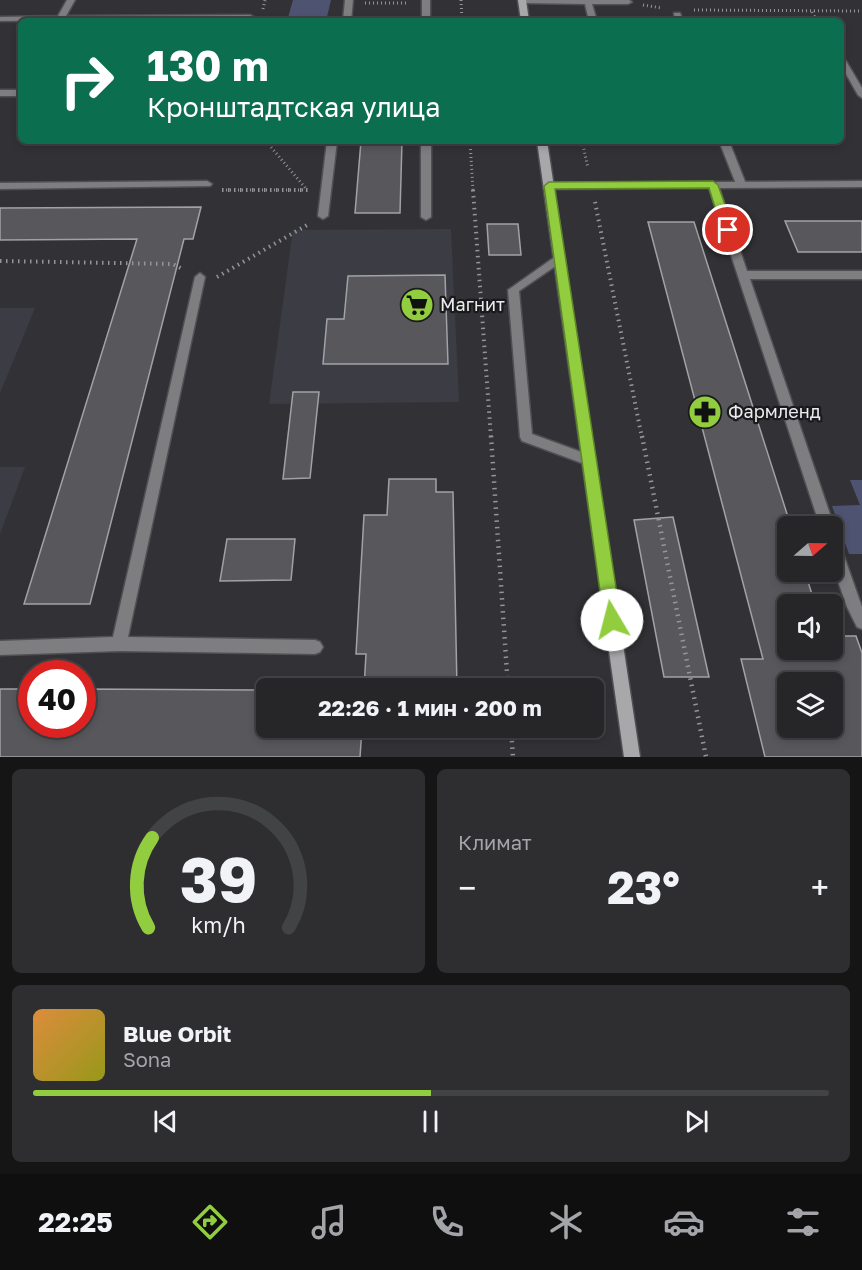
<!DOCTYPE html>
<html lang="ru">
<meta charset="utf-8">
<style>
body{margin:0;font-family:"Golos Text",sans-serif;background:#2e2e30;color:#f1f3f6;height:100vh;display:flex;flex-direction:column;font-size:22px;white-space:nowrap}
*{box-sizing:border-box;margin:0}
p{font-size:20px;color:#a4a5a8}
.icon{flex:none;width:33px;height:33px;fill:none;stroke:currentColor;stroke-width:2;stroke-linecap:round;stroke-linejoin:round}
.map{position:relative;height:757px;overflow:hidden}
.drawer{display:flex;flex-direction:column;gap:12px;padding:12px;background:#151516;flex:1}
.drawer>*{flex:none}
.guide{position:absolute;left:18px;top:18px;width:826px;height:126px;border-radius:9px;box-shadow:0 3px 9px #0003,0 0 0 2px #424345;background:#0b6e4f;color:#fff;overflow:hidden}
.needle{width:39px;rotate:70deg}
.fabs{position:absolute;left:777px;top:516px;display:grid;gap:12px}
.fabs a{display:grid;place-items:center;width:66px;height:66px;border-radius:9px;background:#262628;box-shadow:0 3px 9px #0003,0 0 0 2px #424345;font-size:30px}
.speed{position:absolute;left:18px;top:660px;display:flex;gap:12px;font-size:30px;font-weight:700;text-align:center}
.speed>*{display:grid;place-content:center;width:78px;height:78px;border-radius:50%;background:#262628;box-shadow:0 3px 9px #0003,0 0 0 2px #424345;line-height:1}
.speed .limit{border:9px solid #d22;background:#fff;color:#111}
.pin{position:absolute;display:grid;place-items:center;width:51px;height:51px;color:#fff;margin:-26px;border:3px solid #fff;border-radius:50%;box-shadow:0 2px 6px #0007}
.me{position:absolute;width:66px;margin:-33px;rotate:352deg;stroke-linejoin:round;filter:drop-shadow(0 0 4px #0008)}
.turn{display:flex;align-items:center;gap:21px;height:126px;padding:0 30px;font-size:27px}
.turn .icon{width:78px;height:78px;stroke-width:2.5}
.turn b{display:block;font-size:42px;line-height:51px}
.big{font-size:45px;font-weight:700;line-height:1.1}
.drawer .card{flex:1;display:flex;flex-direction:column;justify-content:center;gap:9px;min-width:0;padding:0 21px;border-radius:9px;background:#2e2e30}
.drawer .dial{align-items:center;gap:0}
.dial svg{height:156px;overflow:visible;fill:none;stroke:#424345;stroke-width:7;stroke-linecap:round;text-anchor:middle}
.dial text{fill:#f1f3f6;stroke:none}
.song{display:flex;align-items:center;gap:18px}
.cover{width:72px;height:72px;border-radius:9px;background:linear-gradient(135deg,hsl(30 70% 55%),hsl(60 70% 35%))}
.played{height:6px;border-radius:3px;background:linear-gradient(90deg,#91cd3f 50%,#424345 50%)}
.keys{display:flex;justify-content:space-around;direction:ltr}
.heat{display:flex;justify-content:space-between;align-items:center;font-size:33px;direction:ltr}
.drawer .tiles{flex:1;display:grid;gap:12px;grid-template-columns:1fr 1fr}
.card:last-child{grid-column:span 2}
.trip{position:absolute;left:256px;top:678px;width:348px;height:60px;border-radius:9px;background:#262628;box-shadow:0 3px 9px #0003,0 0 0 2px #424345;font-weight:700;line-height:60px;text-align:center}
.tabs{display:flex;height:96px;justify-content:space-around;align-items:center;background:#0f0f10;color:#a4a5a8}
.tabs .icon{width:42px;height:42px}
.tabs .on{color:#91cd3f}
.tabs b{font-size:27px;color:#f1f3f6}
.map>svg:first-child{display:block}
</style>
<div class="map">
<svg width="862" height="757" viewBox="0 0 862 757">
<rect width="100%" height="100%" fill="#323236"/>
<g fill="#3b3c44">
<path d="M451 229 459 402 269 404 293 230Z"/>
<path d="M0 308H35L0 393Z"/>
<path d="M0 467H25L0 534Z"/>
</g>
<g fill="#4f5372">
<path d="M293 0H331L326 21H287Z"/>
<path d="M850 480H862V554H849L832 506 860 505Z"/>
</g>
<g fill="#58585c" stroke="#a1a2a6" stroke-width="1.5" fill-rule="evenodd">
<path d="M361 141H402L400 213H355Z"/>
<path d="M201 207 193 239H184L90 604H24L137 239 0 240V208Z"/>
<path d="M785 221H862V252H798Z"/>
<path d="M648 222H694L788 517V572H805L815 604H788V650H832V636H856L862 653V757H765L741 659H763ZM788 682H832V728H788Z"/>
<path d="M487 224H518L521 255H489Z"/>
<path d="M445 275 448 364H323L327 319H344L348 276Z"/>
<path d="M293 392H319L310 478 283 479Z"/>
<path d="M389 479H436V492H453L457 688H364L366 654H356L364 515H387Z"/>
<path d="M673 517 709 677H664L634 520Z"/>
<path d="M227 539H295L291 580 220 581Z"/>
<path d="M0 689H32V724H82V689L267 690V728H362L360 757H0Z"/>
</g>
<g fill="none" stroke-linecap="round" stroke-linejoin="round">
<g stroke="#4f5053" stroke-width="3">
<g id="lane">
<path d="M67 0H75L66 16 250 15 254 17 250 19 0 21V17L58 16Z"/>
<path d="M345 0H353L351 21H343Z"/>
<rect x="422" y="0" width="8" height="21"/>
<path d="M519 0H629L632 2 628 4H592L597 21H589L585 4 522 3Z"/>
<path d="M674 13H680L683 21H675Z"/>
<path d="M842 59 846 61 862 88V98L858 95 842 67Z"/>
<rect x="0" y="90" width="21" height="6"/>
<path d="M327 141H337L328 216 323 219 318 216Z"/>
<path d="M421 141H431V217L426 220 421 217Z"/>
<path d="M719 141H729L746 184 744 186H738L736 184Z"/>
<path d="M207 181 212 184 210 186 0 189V183Z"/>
<path d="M713 182 718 185 747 271H862V279H750L834 526 832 529V526H820L708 185Z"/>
<path d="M559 254 563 255 564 258 563 261 519 291 532 434 595 457 596 461 595 465 590 466 522 441 520 437 508 290Z"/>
<path d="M200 273 205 277 128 637 315 640 320 642 323 647 320 652 315 654 119 651 0 655V641L113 637 195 277Z"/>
<path d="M832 536 837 538 839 542 862 607V629L857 627 847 607 832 564Z"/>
</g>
</g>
<g stroke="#4f5053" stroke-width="3">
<path id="street" d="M862 181V187L549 189 544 186 549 183Z"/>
</g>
<g stroke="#4f5053" stroke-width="3">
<g id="secondary">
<path d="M518 0H526L529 21H521Z"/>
<path d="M537 141H547L640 757H624Z"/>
</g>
</g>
<g stroke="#949598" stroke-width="3" stroke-dasharray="1 3" stroke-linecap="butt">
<path d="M461 0 462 21"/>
<path d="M365 3H408"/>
<path d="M643 5 662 8"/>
<path d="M263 9 265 0"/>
<path d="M694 10 862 11"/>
<path d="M812 12 817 21"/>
<path d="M266 141 307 190"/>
<path d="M470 141 473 191"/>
<path d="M582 141 588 168"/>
<path d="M222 190H308"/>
</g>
<g stroke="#949598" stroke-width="4" stroke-dasharray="1.5 4.5" stroke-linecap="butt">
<path d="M222 190H308"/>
<path d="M473 190 491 438"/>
<path d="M595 202 642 438"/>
<path d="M0 261 173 264 184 270"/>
<path d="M217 277 309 224"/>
</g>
<g stroke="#949598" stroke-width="4.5" stroke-dasharray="1.5 5" stroke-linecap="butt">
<path d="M491 436 508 688"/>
<path d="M642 436 706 757"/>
<path d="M511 728 513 757"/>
</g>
<use href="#lane" fill="#7e7e80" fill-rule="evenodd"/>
<use href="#street" fill="#7e7e80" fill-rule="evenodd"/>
<use href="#secondary" fill="#a8a8ab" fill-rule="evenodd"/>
</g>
<path fill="#91cd3f" stroke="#5e8529" stroke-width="1.5" d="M713 181 718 185 734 230 732 232H724L722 230 709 188 555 189 621 620 618 626 612 628 606 626 604 620 544 186 549 182Z"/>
<defs>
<g id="supermarket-disc" transform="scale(1.725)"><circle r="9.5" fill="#91cd3f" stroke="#1a1a1c"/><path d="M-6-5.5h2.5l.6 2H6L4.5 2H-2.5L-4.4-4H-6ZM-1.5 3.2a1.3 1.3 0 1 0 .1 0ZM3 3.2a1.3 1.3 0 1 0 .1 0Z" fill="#111"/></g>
<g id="pharmacy-disc" transform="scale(1.725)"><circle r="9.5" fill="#91cd3f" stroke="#1a1a1c"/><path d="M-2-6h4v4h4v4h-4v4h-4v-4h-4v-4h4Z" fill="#111"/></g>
</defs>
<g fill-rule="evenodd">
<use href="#supermarket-disc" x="417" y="305"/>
<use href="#pharmacy-disc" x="705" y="412"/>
</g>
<g text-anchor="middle" stroke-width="4.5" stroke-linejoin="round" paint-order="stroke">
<g font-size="18" fill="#eaebed" stroke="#1a1a1c" text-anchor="start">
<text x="440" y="311">Магнит</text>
<text x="728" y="418">Фармленд</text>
</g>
</g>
</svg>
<div class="fabs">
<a><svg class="needle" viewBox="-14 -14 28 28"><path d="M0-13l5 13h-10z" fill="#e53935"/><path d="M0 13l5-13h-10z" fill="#a4a5a8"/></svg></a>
<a><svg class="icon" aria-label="sound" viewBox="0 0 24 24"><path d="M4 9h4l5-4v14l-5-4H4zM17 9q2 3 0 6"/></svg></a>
<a><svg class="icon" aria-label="layers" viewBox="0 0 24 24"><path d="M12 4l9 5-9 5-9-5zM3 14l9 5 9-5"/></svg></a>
</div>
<div class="speed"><div class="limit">40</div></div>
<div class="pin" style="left:728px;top:230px;background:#d93025"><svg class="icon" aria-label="arrive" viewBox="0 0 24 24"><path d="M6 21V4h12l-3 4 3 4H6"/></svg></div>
<svg class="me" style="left:612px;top:620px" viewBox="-20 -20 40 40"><circle r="19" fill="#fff"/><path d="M0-13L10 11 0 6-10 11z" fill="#91cd3f"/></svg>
<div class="trip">22:26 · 1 мин · 200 m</div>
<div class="guide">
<div class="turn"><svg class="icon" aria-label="right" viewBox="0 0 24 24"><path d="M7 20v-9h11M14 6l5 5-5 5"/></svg><div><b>130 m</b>Кронштадтская улица</div></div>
</div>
</div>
<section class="drawer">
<div class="tiles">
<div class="card dial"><svg viewBox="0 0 100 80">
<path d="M14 69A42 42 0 1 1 86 69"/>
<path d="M14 69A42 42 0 0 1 16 23" stroke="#91cd3f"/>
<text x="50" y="56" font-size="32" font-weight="700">39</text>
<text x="50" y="72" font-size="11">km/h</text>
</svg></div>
<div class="card"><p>Климат</p>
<div class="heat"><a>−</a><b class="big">23°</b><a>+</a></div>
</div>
<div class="card">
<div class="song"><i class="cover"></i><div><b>Blue Orbit</b><p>Sona</p></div></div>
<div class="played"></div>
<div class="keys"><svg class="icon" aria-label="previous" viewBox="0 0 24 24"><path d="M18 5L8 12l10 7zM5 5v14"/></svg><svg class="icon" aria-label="pause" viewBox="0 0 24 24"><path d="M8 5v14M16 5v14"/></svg><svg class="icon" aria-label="next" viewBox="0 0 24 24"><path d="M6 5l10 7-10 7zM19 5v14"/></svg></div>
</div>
</div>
</section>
<nav class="tabs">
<b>22:25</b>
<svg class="icon on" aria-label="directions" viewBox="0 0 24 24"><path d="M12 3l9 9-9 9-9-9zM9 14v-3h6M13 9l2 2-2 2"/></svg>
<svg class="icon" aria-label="music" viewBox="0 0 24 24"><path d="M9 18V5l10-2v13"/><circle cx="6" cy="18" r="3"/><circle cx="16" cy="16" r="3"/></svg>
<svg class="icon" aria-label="phone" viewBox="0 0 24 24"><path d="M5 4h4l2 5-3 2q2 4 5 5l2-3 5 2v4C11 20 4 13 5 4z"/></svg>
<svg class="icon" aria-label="climate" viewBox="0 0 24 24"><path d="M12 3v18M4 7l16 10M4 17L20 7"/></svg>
<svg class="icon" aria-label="car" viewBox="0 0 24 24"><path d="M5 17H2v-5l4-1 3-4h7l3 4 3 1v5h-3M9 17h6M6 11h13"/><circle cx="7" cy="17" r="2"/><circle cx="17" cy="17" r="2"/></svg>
<svg class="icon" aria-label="filters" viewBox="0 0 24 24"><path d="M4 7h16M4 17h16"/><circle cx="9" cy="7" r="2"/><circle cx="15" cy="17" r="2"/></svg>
</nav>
